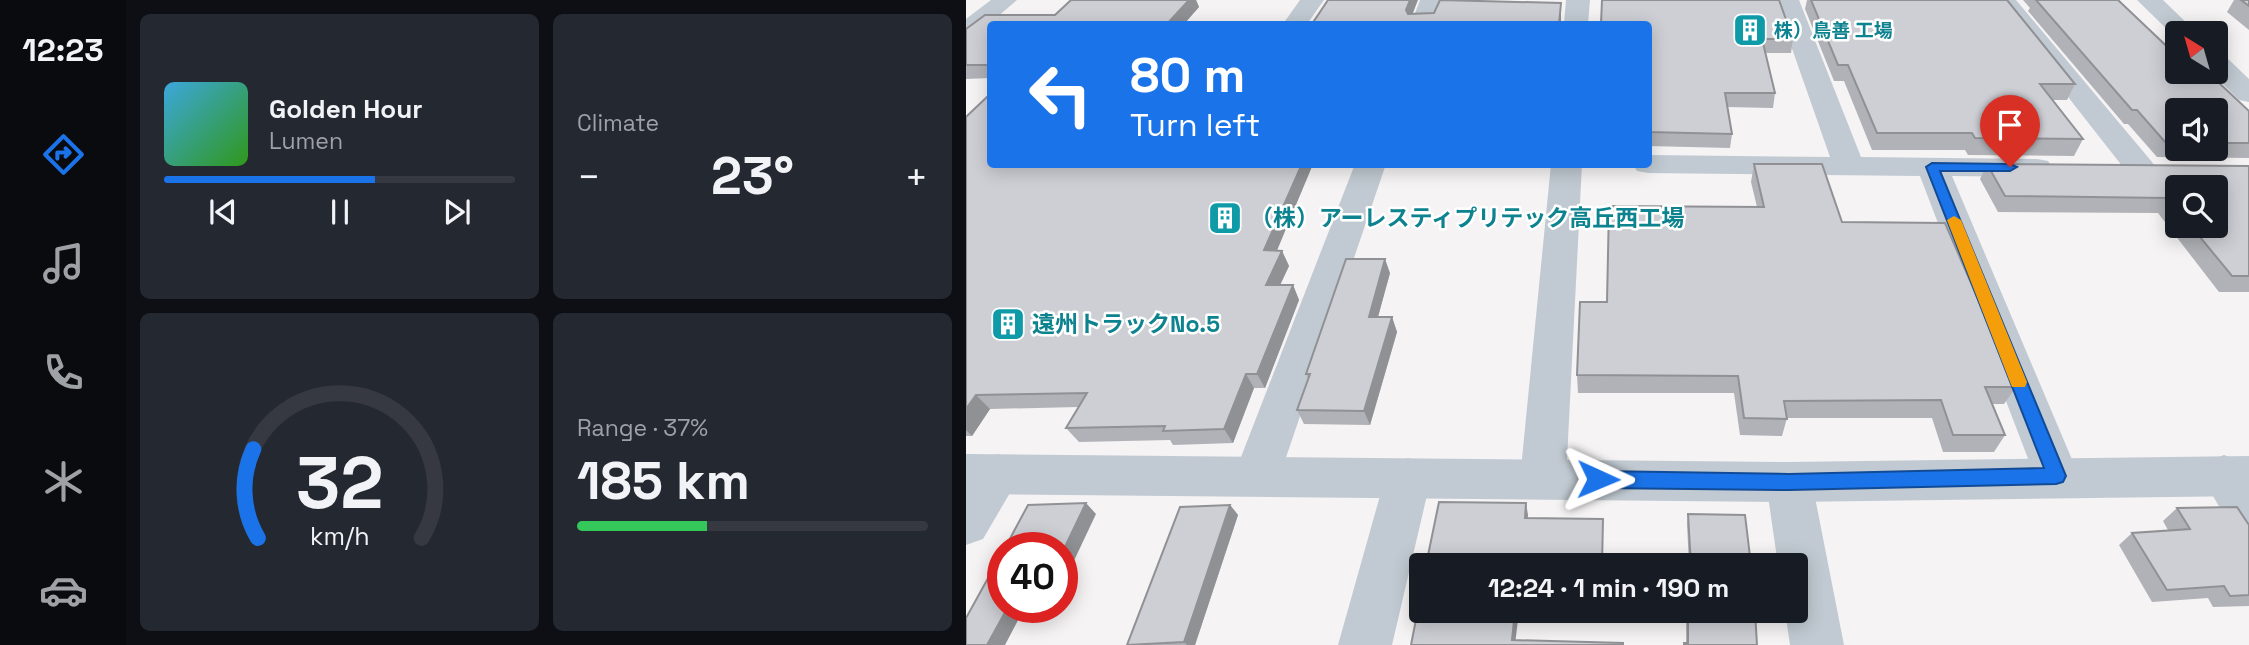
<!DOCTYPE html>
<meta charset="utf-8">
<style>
body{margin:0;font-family:"Space Grotesk","Noto Sans JP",sans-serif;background:#242831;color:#f1f3f6;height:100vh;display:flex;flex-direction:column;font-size:26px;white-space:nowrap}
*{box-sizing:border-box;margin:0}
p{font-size:23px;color:#9ea1a6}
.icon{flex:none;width:38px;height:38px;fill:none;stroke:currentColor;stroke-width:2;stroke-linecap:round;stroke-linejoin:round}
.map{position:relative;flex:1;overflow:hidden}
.drawer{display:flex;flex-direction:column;gap:14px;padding:14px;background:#0d0f14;width:840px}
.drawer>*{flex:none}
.top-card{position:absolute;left:21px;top:21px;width:665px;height:147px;border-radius:7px;box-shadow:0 4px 18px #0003;background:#1a73e8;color:#fff;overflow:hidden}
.needle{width:46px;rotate:323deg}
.fabs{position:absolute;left:1199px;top:21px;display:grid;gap:14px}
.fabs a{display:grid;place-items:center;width:63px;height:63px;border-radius:7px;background:#171b24;box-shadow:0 4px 18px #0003;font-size:35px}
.speed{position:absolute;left:21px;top:532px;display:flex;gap:14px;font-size:35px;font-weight:700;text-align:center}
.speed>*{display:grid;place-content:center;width:91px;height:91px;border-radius:50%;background:#171b24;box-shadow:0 4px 18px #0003;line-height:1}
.speed .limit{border:10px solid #d22;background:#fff;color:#111}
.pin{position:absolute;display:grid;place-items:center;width:60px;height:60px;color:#fff;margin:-72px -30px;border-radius:50% 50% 50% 0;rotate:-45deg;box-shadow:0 0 7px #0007}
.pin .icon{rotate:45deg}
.me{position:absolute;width:77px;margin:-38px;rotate:91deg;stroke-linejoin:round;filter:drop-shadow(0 0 5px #0008)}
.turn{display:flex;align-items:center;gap:24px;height:147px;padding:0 28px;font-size:32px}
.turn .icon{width:91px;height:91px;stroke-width:2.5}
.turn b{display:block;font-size:49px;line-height:60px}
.big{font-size:52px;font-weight:700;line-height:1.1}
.drawer .tile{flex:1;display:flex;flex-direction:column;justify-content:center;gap:10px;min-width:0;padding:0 24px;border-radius:10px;background:#242831}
.drawer .dial{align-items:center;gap:0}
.dial svg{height:182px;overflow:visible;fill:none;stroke:#363941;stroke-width:7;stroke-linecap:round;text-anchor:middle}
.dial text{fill:#f1f3f6;stroke:none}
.song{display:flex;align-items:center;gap:21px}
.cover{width:84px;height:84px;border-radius:10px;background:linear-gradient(135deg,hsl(200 70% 55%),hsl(110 70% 35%))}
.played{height:7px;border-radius:4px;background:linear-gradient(90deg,#1a73e8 60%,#363941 60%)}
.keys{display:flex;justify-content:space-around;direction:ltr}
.heat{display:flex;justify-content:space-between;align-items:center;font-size:38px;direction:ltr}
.charge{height:10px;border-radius:5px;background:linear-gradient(90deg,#34c759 37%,#363941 0)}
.drawer .tiles{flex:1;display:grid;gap:14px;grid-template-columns:repeat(2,1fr)}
.trip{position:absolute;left:443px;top:553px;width:399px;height:70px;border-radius:7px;background:#171b24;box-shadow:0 4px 18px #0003;font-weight:700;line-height:70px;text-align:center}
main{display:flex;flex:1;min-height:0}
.tab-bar{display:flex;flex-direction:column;width:126px;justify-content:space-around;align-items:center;background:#090b0e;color:#9ea1a6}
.tab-bar .icon{width:49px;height:49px}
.tab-bar .on{color:#1a73e8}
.tab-bar b{font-size:32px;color:#f1f3f6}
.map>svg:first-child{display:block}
</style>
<main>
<nav class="tab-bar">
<b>12:23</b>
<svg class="icon on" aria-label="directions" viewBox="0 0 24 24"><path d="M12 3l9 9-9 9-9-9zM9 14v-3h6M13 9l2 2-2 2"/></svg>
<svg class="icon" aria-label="music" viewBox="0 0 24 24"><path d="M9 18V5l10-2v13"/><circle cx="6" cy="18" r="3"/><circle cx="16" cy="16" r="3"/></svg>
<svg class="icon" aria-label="phone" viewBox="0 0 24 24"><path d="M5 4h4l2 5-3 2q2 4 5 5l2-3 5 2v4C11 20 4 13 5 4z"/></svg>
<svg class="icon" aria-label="climate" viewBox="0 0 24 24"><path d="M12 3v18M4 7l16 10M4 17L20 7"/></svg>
<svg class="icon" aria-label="car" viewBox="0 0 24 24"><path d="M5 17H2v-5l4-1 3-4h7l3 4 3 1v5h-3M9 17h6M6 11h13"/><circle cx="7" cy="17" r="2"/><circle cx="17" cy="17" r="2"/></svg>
</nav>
<section class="drawer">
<div class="tiles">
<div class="tile">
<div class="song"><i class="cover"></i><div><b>Golden Hour</b><p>Lumen</p></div></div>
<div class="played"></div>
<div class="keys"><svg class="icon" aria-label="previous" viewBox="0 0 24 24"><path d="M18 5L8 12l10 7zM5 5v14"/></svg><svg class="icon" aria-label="pause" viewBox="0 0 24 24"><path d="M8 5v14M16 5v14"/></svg><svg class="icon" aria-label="next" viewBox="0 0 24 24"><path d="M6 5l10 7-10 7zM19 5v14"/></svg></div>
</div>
<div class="tile"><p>Climate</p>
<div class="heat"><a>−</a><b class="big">23°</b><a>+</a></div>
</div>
<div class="tile dial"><svg viewBox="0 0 100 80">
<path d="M14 69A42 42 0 1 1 86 69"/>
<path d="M14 69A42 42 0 0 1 12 30" stroke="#1a73e8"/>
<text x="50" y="56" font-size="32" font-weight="700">32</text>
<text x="50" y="72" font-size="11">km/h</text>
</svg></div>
<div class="tile"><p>Range · 37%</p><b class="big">185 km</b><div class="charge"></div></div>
</div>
</section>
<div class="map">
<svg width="1283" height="645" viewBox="0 0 1283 645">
<rect width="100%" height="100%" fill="#f5f3f3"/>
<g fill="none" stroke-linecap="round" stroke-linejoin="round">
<g fill="#c1cad2" fill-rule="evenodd">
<path d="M334 0H358L341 24H317Z"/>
<path d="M454 0H478L469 24H445Z"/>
<path d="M600 0H624L622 24H598Z"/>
<path d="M809 0H833L895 157 1071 159 1082 161 1087 168 1082 175 1071 177 986 176 1113 476 1106 490 1090 496 1074 490 954 176 682 173 671 171 667 164H682V155L864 157Z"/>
<path d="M1026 0H1050L1186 162 1191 169 1186 176 1175 178 1164 176Z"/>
<path d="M389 164H420L314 475 307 489 291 495 275 489 268 475Z"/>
<path d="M585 164H616L600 479 593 493 577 499 561 493 554 479Z"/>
<path d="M32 454 48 460 55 474 17 539 0 545V483L16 460Z"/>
<path d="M1258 455 1274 461 1283 474V536L1266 529 1235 475 1242 461Z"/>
<path d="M442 458 458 464 465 478 426 645H372L419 478 426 464Z"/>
<path d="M823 462 839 468 846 482 878 645H824L819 611H830V565H812L800 482 807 468Z"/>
</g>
<g fill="#c1cad2" fill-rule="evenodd">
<path d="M25 0H51L9 36 0 38V19Z"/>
<path d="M1171 0H1197L1231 33H1211L1210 38Z"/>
<path d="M1250 54 1259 56 1283 79V102L1273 100 1245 72H1250Z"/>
<path d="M0 454 823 462 1283 456V496L823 502 0 494Z"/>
</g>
</g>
<g fill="#b0b2b7" fill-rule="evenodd">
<path d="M105 0H230L233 7 218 24H24V78L0 79V29L19 15H89Z"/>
<path d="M841 0H1041L1109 84 1101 100H1086L1117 139 1108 156 1002 155 999 150H906L878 81H868L839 9Z"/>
<path d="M1057 0H1152L1238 81 1283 111V158L1191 157 1162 124H1158L1062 11 1064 8ZM1211 110H1250V149H1211Z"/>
<path d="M1268 0H1283V30L1261 12Z"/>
<path d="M682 24 827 39 825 53H799L809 93 807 108 761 107 766 134 764 148 682 146Z"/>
<path d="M0 117 24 164H347L310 251H316L323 266 314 285H327L333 300 299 388H288L267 443 207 445 204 440 113 442 100 428 112 407 24 409 6 436H0Z"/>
<path d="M788 164 876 222 1050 387 1038 404H1026L1039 435 1028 452H977L966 418H821L816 436 774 435 768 393H612L611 375 641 302 791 207 785 182Z"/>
<path d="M1021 164 1283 166V292H1253L1192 213 1032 212 1014 179ZM1211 187 1250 226H1211Z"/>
<path d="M424 273 412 317H426L431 332 404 425 338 424 331 410 342 379 340 374Z"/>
<path d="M264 505 272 515 229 645H161Z"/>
<path d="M1211 508 1283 525V606L1247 607 1242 598 1186 602 1153 545 1166 533 1202 530 1197 521Z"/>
<path d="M722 514 785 565H723L721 524Z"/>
<path d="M720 611H789L791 645 720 643Z"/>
</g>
<g fill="#909195">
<path d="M223 0H230L233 7 218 24H201Z"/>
<path d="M444 0H452L443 23 440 10Z"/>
<path d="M595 3V24H593Z"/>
<path d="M336 164H347L305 265 298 250Z"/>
<path d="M316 251 323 266 307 300 300 285Z"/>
<path d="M419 259 424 273 408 331 403 317Z"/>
<path d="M327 285 333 300 299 388 291 374Z"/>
<path d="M426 317 431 332 404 425 398 411Z"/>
<path d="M280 374 288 388 267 443 258 429Z"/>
<path d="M10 395 24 409 6 436 0 430V409Z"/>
<path d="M120 503 130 514 96 586V553Z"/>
<path d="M560 503 562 515 561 531 559 518Z"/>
<path d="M264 505 272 515 229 645H221L218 642Z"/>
<path d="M42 607H59L39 645H21Z"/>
<path d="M549 611H553L549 645 546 640Z"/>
</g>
<g fill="#cdcfd5" stroke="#909195" stroke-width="2">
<path d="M105 0H223L201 24H24V65H0V29L19 15H89Z"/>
<path d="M362 0H444L440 10 442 14 468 13 474 0 595 3 593 24H346Z"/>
<path d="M636 0H813L827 39H796L809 93H759L766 134 682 132V24H635Z"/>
<path d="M845 0H1041L1109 84H1074L1117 139 1009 138 1006 133H911L882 65H872Z"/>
<path d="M1070 0H1152L1211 56V72H1228L1238 81H1251L1283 111V143H1250V110H1211V143H1200L1171 110H1166Z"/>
<path d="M1275 0H1283V6Z"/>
<path d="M24 94V164H336L298 250 316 251 300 285H327L291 374H280L258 429 197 431 199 426 100 428 121 393 10 395 0 409V117Z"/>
<path d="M788 164H856L876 222 979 223 1050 387H1019L1039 435H987L975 400 818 401 821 419 778 418 772 376 611 375 614 302H641L643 206 798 207Z"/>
<path d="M1021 164 1283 166V276H1266L1225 226H1250V187H1211V209L1202 198 1039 196Z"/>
<path d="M380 259H419L403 317H426L398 411 331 410 344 374H340Z"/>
<path d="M473 502 560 503 559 518 637 519 636 565H460Z"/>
<path d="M120 503 96 553V548H39L62 505Z"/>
<path d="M264 505 218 642 161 645 214 507Z"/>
<path d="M1271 507 1283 525V595L1264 596 1258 586 1201 590 1166 533 1224 529 1211 508Z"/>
<path d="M722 514 779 515 785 565H725Z"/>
<path d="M37 551V607H42L21 645H0V618Z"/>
<path d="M455 594V611H549L546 640 657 643V645H445Z"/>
<path d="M722 611H789L791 645H718V643H722Z"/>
</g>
<path fill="#1a73e8" stroke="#114b97" stroke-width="2" d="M966 163 1044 164 1051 167 1044 171H974L1100 476 1097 482 1090 484 823 490 632 488 625 485 622 479 625 473 632 471 823 474 1078 468 960 167Z"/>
<path fill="#f59e0b" d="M988 216 995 220 1061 382 1059 387H1046L1044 382 981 220Z"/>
<defs>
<g id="building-square" transform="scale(1.75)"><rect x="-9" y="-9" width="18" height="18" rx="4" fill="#0f9aa8" stroke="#fff"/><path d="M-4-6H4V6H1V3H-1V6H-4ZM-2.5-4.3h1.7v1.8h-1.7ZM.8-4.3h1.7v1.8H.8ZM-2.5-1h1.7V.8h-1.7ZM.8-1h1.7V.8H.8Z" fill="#fff"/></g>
</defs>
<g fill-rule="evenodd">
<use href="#building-square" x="784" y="30"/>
<use href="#building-square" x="259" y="218"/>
<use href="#building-square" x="42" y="324"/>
</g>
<g text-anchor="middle" stroke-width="5" stroke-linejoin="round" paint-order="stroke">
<g font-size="19" font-weight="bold" fill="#0d838f" stroke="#fff" text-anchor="start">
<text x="808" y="37">株）鳥善 工場</text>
</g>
<g font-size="23" font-weight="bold" fill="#0d838f" stroke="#fff" text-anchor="start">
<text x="284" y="226">（株）アーレスティプリテック高丘西工場</text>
<text x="66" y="332">遠州トラックNo.5</text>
</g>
</g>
</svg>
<div class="fabs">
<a><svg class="needle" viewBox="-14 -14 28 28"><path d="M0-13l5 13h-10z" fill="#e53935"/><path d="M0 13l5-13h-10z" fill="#9ea1a6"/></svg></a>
<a><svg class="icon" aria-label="sound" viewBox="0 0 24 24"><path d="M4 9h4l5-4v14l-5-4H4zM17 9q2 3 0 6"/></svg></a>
<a><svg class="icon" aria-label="search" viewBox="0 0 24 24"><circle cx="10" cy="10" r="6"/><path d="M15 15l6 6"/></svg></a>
</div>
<div class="speed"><div class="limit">40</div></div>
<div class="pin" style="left:1044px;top:167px;background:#d93025"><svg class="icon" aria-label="arrive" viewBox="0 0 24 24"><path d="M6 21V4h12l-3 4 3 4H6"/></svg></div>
<svg class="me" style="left:632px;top:479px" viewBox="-20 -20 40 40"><path d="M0-17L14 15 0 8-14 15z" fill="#1a73e8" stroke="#fff" stroke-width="4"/></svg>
<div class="trip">12:24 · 1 min · 190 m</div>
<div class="top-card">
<div class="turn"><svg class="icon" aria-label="left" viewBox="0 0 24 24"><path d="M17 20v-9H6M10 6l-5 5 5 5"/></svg><div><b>80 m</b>Turn left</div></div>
</div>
</div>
</main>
